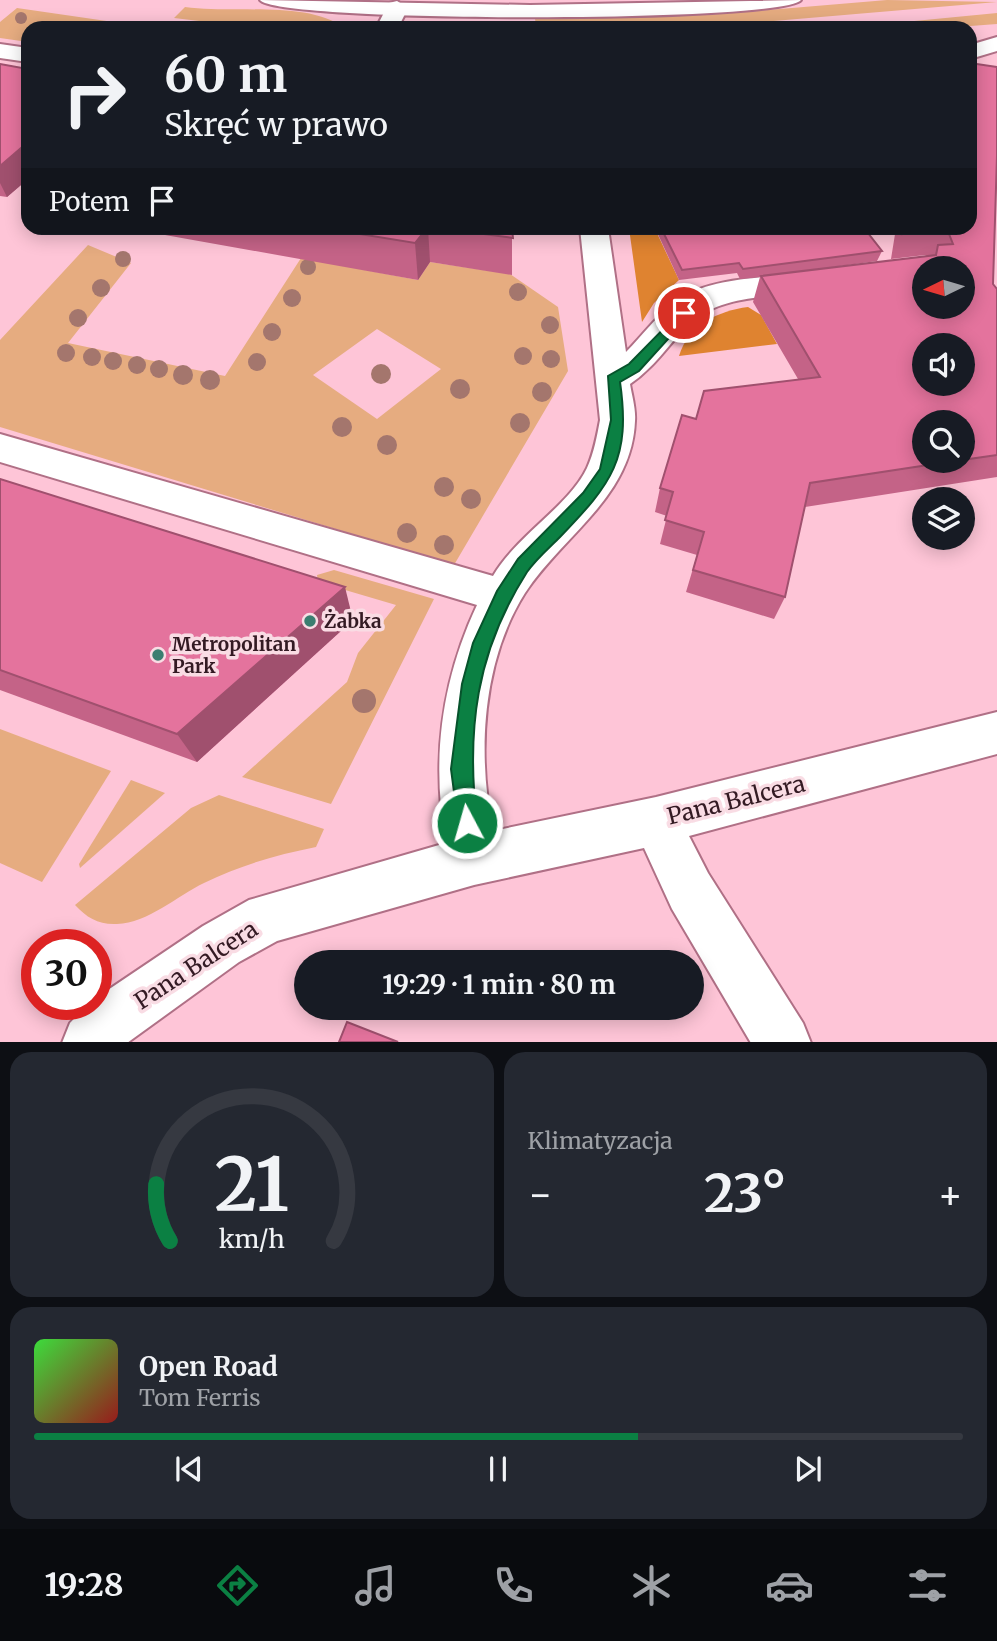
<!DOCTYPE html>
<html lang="pl">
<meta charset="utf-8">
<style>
body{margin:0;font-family:Merriweather,serif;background:#242831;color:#f1f3f6;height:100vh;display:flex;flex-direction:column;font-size:26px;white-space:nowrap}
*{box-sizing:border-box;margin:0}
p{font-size:23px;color:#9ea1a6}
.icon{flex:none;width:38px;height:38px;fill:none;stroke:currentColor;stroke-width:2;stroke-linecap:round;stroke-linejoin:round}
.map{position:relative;height:1042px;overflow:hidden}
.side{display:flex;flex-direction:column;gap:10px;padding:10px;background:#0d0f14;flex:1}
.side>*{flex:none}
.banner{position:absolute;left:21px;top:21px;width:956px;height:214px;border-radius:21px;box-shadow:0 4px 18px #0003;background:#171b24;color:#f1f3f6;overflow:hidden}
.needle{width:46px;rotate:265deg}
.controls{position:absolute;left:912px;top:256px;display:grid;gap:14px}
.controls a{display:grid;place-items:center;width:63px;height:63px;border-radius:50%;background:#171b24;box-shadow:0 4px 18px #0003;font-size:35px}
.speed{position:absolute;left:21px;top:929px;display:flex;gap:14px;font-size:35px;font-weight:700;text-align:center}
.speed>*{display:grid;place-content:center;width:91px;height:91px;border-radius:50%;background:#171b24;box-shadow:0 4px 18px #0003;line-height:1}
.speed .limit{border:10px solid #d22;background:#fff;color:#111}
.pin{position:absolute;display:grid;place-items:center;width:60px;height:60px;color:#fff;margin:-30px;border:4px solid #fff;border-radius:50%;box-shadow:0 2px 7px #0007}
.me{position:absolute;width:77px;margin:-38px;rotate:354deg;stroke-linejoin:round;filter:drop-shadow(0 0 5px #0008)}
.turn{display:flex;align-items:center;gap:24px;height:147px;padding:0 28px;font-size:32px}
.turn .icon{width:91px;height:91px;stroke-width:2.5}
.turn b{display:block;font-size:49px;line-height:60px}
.then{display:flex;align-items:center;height:66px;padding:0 28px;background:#0003;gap:14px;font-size:26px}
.big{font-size:52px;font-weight:700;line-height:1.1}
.side .widget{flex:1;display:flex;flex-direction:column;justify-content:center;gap:10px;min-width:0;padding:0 24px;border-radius:21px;background:#242831}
.side .dial{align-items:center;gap:0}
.dial svg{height:182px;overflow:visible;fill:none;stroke:#363941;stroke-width:7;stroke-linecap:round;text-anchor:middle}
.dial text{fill:#f1f3f6;stroke:none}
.song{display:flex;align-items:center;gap:21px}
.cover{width:84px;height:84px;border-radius:10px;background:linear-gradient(135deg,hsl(120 70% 55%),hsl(0 70% 35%))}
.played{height:7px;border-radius:4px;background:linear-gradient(90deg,#0b8043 65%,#363941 65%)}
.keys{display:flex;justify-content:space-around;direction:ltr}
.heat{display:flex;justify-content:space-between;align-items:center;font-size:38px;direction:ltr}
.side .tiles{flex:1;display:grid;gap:10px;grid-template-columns:1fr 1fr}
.widget:last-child{grid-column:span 2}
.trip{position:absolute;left:294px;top:950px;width:410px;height:70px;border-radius:35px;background:#171b24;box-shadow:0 4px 18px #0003;font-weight:700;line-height:70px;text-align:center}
.menu{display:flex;height:112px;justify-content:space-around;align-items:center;background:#090b0e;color:#9ea1a6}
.menu .icon{width:49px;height:49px}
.menu .current{color:#0b8043}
.menu b{font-size:32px;color:#f1f3f6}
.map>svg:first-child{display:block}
</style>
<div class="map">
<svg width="997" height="1043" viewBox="0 0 997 1043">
<rect width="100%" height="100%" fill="#fec5d7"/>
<g fill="#e6ac80" fill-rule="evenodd">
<path d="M887 0 997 2 690 28H536L535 18 745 12Z"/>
<path d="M185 7C233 14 306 0 345 28H259L174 18Z"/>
<path d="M17 8 141 26 155 28H28V42L0 38V22Z"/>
<path d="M997 13V24L944 28H842Z"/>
<path d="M88 245 131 263 68 343 225 376 301 258 418 280 430 262 510 274 558 307 568 371 454 565 0 427V340ZM377 329 441 369 377 419 313 375Z"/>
<path d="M334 570 434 599 331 804 242 777 347 682 358 653 396 605 318 582 317 575Z"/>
<path d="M0 729 111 771 42 882 0 863Z"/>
<path d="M131 780 165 793 80 868 79 864Z"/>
<path d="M219 795 324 829 316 847C276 855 241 865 204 883 177 896 148 923 117 924 99 925 87 918 75 905L191 808Z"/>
</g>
<g fill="#df8330">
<path d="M629 228H680L656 231 679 280 654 303 642 322Z"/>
<path d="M748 307 761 315 777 344 679 356C688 325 718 311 748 307Z"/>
</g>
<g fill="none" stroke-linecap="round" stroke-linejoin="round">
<g stroke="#b07086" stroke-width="4">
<g id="minor">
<path d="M397 1 408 8 398 28H376L389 3Z"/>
<path d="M997 37V51L970 59V45Z"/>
<path d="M0 44 28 48V62L0 58Z"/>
<path d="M580 228H608L626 352C643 335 657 315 676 301 711 276 768 278 809 273L820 276 824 283 820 290 809 293C768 297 717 295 687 326 668 345 654 368 630 384 632 396 636 409 635 421 632 497 563 535 525 593 482 661 477 754 493 831L656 797 997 712V754L689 836 708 873 803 1023 811 1043H751L672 909 644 848 474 885 277 941 239 962 127 1043H62L70 1023 86 1006 96 1004V998L203 926 249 900 446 843C431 760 441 682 477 605L0 462V434L493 576C517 535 569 506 587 468 594 453 597 436 600 420Z"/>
</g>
</g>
<g stroke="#b07086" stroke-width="4">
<path id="major" d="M260 0 530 5 801 0C785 23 276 23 260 0Z"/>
</g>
<use href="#minor" fill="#fff" fill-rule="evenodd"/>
<use href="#major" fill="#fff" fill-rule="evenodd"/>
</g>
<g fill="#a4766d">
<circle cx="21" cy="18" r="6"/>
<circle cx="123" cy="259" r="8"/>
<circle cx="308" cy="267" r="8"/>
<circle cx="101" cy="288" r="9"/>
<circle cx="518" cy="292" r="9"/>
<circle cx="292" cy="298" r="9"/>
<circle cx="78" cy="318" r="9"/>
<circle cx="550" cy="325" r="9"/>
<circle cx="272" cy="332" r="9"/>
<circle cx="66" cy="353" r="9"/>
<circle cx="523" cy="356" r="9"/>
<circle cx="92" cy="357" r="9"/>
<circle cx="551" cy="359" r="9"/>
<circle cx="113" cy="361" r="9"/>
<circle cx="257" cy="362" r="9"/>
<circle cx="137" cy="365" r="9"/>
<circle cx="159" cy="369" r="9"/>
<circle cx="381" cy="374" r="10"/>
<circle cx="183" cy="375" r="10"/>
<circle cx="210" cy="380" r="10"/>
<circle cx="460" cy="389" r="10"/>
<circle cx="542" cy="392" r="10"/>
<circle cx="520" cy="423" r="10"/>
<circle cx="342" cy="427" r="10"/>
<circle cx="387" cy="445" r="10"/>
<circle cx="444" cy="487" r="10"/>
<circle cx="471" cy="499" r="10"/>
<circle cx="407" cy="533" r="10"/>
<circle cx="444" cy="545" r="10"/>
<circle cx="364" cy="701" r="12"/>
</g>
<g fill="#c46387">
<path d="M0 64 28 69V179L7 197 0 196Z"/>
<path d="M997 67V184L996 183 993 284 997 289V477L805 507 785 597 774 619 686 592 697 555 660 544 667 516 655 512 660 488 696 419 798 379 753 302 760 277 740 279 737 273 679 280 656 230V228H864L882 251 877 261 789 273 927 256 925 255 891 259 896 228H970Z"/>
<path d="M162 228H512V275L430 262 418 280 165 235Z"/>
<path d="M0 479 353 620 197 762 0 690Z"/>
</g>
<g fill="#a0506e">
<path d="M28 142V179L7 197 0 183V166Z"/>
<path d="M427 228H428L430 262 418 280 415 243Z"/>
<path d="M345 587 353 620 197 762 177 734Z"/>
</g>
<g fill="#e4739d" stroke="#a0506e" stroke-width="2" fill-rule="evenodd">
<path d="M970 63 997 67V156L993 284 997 289V455L962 460V422H924V460H961L810 483 785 597 693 570 704 532 665 520 673 492 660 488 682 415 696 419 704 391 820 377 761 276 936 255 938 245 953 244 949 234 936 230 902 234 903 228H970ZM924 268H962V306H924ZM924 345H962V383H924Z"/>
<path d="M0 64 28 69V142L0 166Z"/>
<path d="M323 228H427L415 243Z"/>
<path d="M439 228H512L513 238Z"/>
<path d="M661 228H864L882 251 743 269 739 263 682 270Z"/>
<path d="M0 479 345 587 177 734 0 670Z"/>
<path d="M347 1022 398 1042H339Z"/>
</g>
<path fill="#0b8043" stroke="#07532c" stroke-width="2" d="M684 308 691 313 689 316 639 371 620 382C631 459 612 483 560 537 549 548 536 559 527 572 476 652 466 730 477 823L474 830 467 833 459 830 451 769 462 684 473 643 497 591 518 559 583 493 600 469 611 420 608 376 629 364Z"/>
<g fill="#3b7e70" stroke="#f9dce4" stroke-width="2.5">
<circle cx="310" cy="621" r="7"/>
<circle cx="158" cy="655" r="7"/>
</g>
<g text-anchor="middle" stroke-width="7" stroke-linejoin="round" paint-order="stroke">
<g font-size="19" font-weight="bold" fill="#331a23" stroke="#f9dce4" text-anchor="start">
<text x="324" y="628">Żabka</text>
<text x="172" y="651">Metropolitan<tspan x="172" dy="22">Park</tspan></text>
</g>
<g font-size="23" fill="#331a23" stroke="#f9dce4">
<text transform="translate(736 800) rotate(-14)" y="8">Pana Balcera</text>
<text transform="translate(196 965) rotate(-33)" y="8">Pana Balcera</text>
</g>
</g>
</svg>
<div class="controls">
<a><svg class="needle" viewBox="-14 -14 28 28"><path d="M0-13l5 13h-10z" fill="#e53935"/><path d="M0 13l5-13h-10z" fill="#9ea1a6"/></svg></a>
<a><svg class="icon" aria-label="sound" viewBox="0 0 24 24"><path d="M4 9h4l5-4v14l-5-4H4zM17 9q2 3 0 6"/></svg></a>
<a><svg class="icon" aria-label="search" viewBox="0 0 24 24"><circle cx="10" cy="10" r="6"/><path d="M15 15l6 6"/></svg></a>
<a><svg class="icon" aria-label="layers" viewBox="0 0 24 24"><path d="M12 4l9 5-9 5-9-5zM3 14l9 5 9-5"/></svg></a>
</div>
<div class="speed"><div class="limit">30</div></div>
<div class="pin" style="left:684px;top:313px;background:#d93025"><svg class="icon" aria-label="arrive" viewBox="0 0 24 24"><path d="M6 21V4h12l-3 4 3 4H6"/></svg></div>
<svg class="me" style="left:467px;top:823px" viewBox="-20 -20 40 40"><circle r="17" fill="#0b8043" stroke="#fff" stroke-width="3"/><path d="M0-11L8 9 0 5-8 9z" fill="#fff"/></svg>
<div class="trip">19:29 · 1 min · 80 m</div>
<div class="banner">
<div class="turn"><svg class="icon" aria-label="right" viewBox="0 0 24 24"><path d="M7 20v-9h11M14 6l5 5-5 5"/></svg><div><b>60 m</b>Skręć w prawo</div></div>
<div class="then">Potem<svg class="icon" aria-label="arrive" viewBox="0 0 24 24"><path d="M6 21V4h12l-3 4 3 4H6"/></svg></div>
</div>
</div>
<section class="side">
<div class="tiles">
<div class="widget dial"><svg viewBox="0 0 100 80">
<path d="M14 69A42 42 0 1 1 86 69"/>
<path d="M14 69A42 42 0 0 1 8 44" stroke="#0b8043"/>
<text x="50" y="56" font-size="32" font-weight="700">21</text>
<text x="50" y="72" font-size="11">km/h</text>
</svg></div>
<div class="widget"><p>Klimatyzacja</p>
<div class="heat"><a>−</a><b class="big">23°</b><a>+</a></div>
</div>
<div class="widget">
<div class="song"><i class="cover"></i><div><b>Open Road</b><p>Tom Ferris</p></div></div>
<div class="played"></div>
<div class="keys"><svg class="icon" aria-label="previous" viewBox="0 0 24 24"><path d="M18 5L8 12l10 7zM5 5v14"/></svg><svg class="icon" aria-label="pause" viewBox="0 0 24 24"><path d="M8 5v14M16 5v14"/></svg><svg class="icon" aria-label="next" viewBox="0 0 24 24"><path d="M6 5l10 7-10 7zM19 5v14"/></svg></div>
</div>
</div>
</section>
<nav class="menu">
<b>19:28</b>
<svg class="icon current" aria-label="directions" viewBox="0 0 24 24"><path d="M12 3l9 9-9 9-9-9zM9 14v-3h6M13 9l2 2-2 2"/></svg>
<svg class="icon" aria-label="music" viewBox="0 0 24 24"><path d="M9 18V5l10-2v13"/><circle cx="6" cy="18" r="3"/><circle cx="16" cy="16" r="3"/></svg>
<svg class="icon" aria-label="phone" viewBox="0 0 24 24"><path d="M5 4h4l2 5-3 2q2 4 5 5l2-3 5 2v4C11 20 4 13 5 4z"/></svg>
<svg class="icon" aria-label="climate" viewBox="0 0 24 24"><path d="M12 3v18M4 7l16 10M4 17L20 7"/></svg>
<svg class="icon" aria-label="car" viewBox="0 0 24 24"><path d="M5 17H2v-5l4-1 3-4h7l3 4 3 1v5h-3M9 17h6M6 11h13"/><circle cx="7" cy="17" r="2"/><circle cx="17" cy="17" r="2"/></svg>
<svg class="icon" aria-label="filters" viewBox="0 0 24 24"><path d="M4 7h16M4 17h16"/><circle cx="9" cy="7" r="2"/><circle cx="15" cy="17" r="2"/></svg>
</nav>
